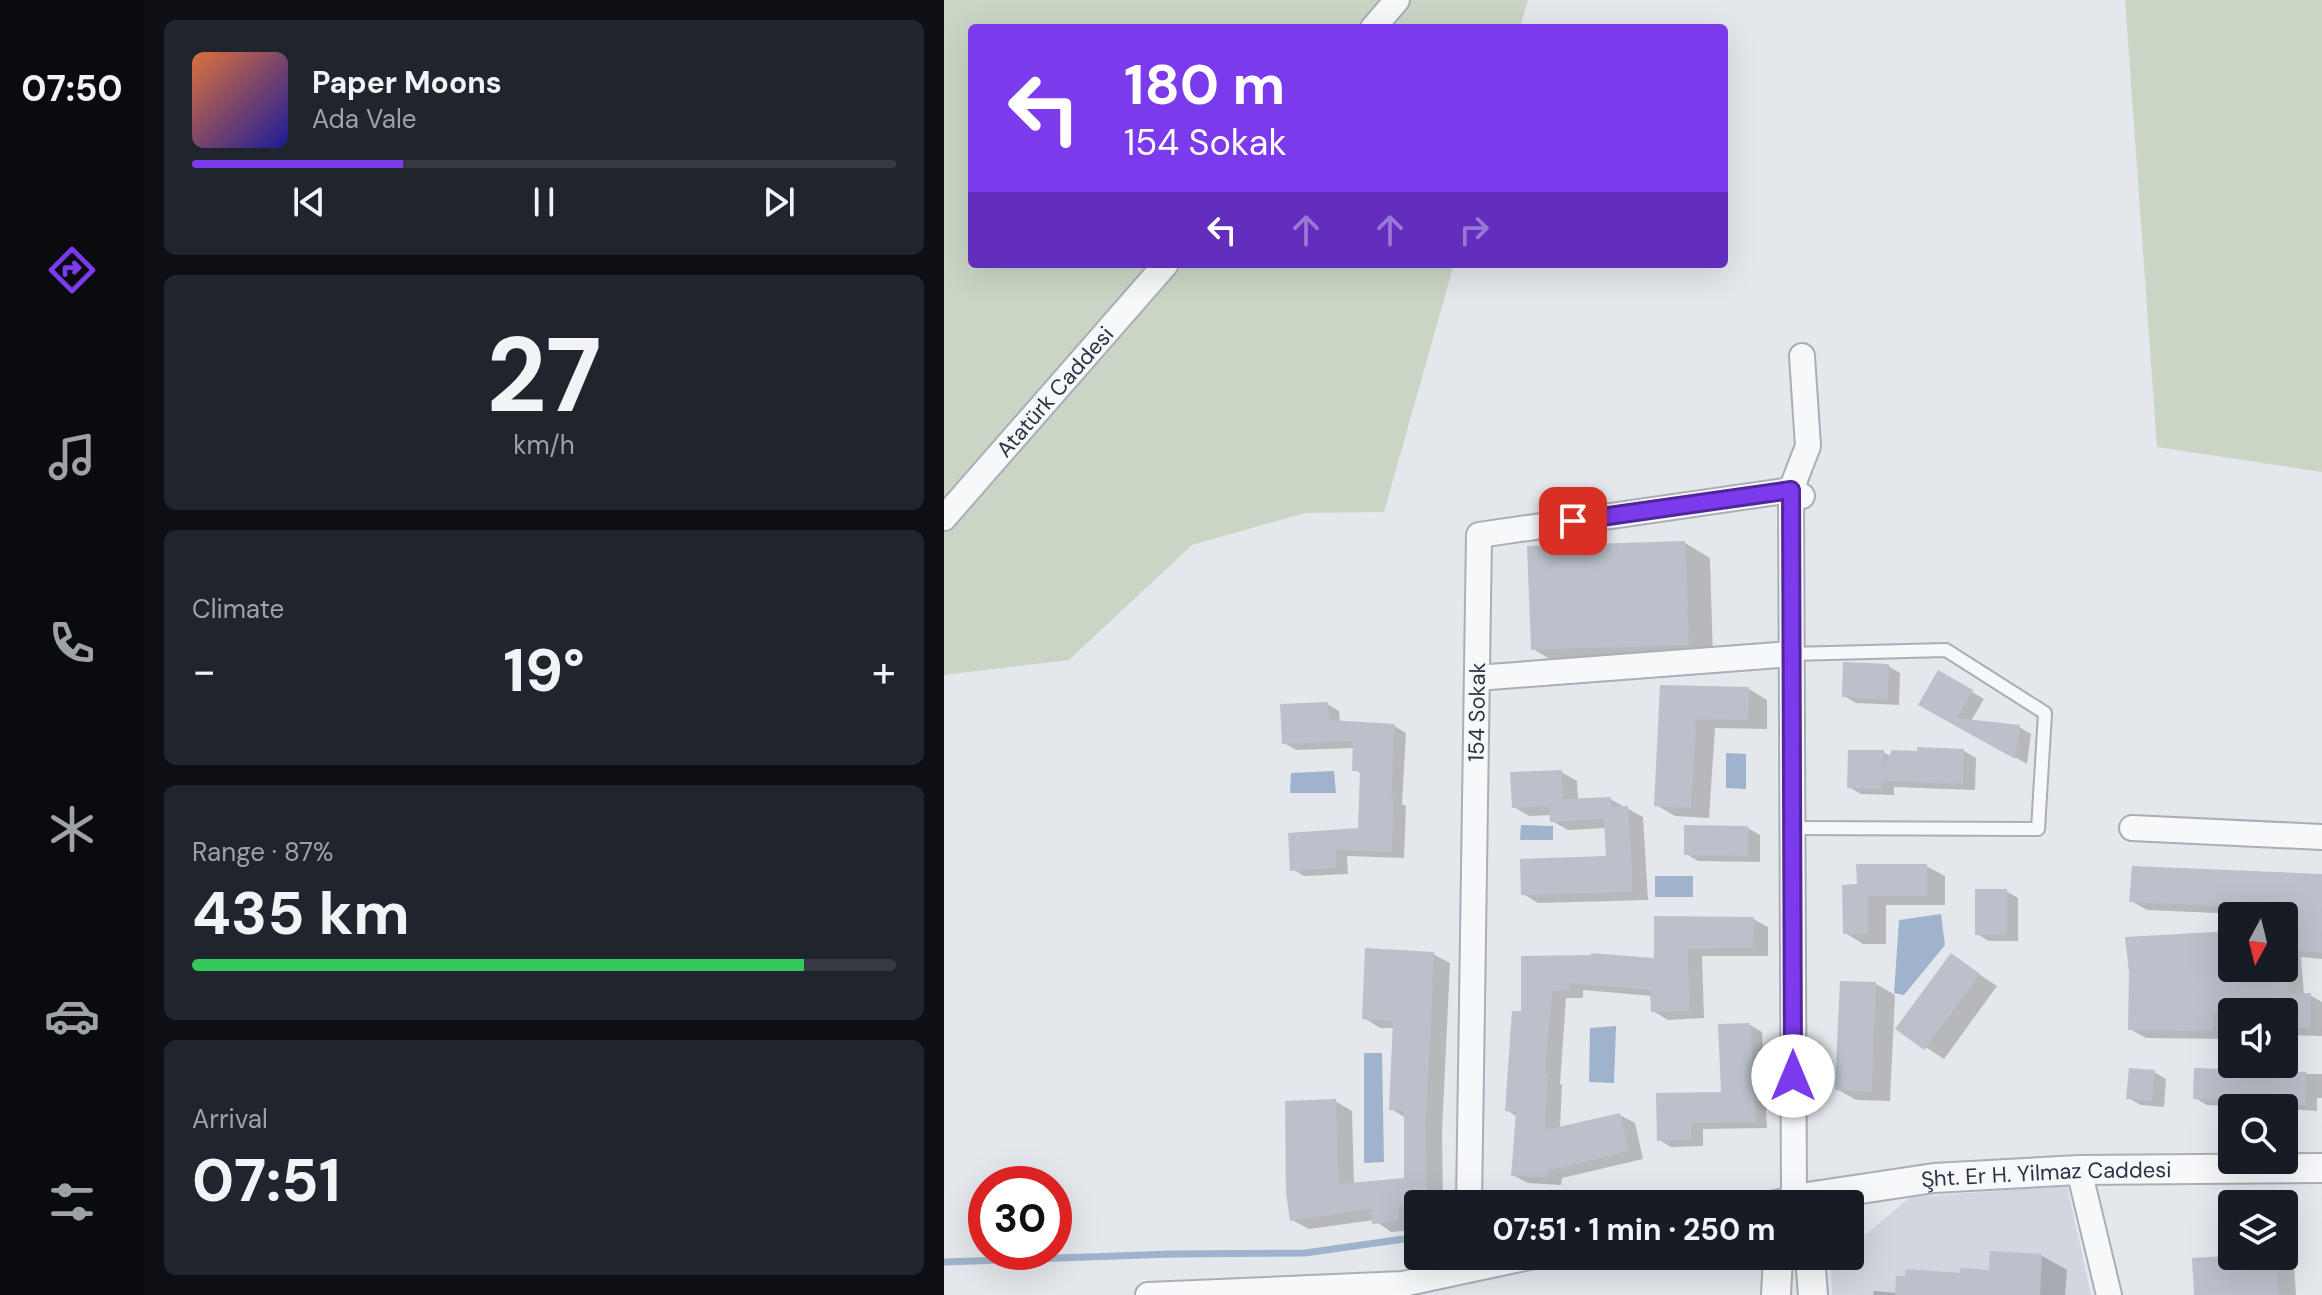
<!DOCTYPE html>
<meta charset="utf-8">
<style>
body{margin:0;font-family:"DM Sans",sans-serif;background:#20242c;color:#f1f3f6;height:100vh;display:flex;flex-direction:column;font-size:30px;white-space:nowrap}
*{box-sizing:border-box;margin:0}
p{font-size:26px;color:#9ea1a6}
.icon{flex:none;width:44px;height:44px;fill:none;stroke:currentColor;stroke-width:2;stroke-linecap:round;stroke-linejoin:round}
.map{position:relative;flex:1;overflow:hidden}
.drawer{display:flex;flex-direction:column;gap:20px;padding:20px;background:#0d0f14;width:800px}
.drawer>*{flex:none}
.banner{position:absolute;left:24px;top:24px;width:760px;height:244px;border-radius:8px;box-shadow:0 8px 32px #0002;background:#7c3aed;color:#fff;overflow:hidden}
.needle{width:52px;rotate:187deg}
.controls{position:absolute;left:1274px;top:902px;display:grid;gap:16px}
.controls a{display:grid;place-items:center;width:80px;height:80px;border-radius:8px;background:#171b24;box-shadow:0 8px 32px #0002;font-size:40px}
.speed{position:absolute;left:24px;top:1166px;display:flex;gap:16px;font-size:40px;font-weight:700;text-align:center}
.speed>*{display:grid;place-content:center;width:104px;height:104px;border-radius:50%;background:#171b24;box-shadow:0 8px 32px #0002;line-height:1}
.speed .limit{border:12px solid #d22;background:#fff;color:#111}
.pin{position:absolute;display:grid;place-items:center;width:68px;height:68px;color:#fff;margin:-34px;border-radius:16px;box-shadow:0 4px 12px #0006}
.me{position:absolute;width:88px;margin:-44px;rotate:0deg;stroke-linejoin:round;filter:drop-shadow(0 0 6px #0008)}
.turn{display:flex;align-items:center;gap:28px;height:168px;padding:0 24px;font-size:36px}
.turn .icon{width:104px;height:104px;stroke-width:2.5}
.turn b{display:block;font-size:56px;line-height:68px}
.lanes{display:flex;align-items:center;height:76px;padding:0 24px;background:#0003;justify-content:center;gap:40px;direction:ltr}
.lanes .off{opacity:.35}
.big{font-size:60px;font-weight:700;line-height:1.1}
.drawer .widget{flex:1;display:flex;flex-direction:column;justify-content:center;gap:12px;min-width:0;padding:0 28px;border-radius:12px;background:#20242c}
.drawer .dial{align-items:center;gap:0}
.dial b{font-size:104px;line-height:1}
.song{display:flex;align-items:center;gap:24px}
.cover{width:96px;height:96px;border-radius:12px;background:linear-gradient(135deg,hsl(20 70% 55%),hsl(240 70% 35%))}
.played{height:8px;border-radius:4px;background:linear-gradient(90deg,#7c3aed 30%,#363941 30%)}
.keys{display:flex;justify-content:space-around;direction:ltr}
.heat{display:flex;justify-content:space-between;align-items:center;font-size:44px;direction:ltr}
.charge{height:12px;border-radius:6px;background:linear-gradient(90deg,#34c759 87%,#363941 0)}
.trip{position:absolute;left:460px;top:1190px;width:460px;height:80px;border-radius:8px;background:#171b24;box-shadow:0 8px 32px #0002;font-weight:700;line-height:80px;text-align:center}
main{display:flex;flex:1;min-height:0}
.menu{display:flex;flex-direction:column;width:144px;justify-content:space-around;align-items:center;background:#090b0e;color:#9ea1a6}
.menu .icon{width:56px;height:56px}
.menu .current{color:#7c3aed}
.menu b{font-size:36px;color:#f1f3f6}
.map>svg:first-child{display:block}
</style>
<main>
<nav class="menu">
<b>07:50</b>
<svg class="icon current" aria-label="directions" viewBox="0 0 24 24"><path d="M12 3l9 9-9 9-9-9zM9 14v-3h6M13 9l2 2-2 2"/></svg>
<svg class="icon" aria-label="music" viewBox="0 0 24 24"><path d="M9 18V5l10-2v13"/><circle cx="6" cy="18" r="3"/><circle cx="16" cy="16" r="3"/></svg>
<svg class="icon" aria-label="phone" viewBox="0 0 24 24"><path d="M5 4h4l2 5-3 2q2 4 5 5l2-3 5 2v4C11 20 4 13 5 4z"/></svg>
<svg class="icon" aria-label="climate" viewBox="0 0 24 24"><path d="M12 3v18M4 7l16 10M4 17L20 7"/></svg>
<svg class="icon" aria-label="car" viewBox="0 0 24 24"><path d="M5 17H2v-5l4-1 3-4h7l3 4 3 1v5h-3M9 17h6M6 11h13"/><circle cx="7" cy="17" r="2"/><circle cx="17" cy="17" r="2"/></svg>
<svg class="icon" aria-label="filters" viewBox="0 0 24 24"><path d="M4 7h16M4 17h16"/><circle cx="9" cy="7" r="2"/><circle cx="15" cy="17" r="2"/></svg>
</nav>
<section class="drawer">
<div class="widget">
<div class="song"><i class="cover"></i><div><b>Paper Moons</b><p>Ada Vale</p></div></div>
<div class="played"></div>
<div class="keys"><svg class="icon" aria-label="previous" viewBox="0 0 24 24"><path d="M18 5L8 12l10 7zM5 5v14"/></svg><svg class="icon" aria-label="pause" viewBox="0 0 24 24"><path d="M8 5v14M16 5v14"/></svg><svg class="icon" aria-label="next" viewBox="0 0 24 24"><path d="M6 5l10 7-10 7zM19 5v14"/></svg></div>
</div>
<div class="widget dial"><b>27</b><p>km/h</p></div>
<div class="widget"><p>Climate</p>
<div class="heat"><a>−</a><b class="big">19°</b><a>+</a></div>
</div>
<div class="widget"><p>Range · 87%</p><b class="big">435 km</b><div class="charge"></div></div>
<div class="widget"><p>Arrival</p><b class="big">07:51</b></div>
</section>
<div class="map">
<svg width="1378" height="1295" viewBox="0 0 1378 1295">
<rect width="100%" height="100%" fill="#e4e7ec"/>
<path fill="#d2d6de" d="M1123 1186 1147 1295H888L887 1262 894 1256H906V1247L967 1197Z"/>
<g fill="#c9d6c5">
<path d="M0 0H584L576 28H28V264H510L440 512 361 513 248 545 125 660 0 675Z"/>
<path d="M1181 0H1378V472L1213 447Z"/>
</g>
<g fill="#9fb4cc">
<path d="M782 753 802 754V789L782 788Z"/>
<path d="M390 771 392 793H346L347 773Z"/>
<path d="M577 825 609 826V840H576Z"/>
<rect x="711" y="876" width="38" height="21"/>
<path d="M997 914 1001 945 960 995 950 993 955 920Z"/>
<path d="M672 1026 670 1083 645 1082 646 1028Z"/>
<path d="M420 1053H438L440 1162 420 1163Z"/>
</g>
<g fill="#0003">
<path d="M741 543 766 558 769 658 614 664 589 649Z"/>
<path d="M944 666 956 673 955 705 912 703 900 696Z"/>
<path d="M995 673 1040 699 1027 721 1075 727 1087 734 1083 764 977 704Z"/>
<path d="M717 687 805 689 823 700V729L771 728 765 818 731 816 712 805Z"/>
<path d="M383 704 395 711 396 723 450 726 462 733 458 804 462 806 460 858 403 856 404 874 360 876 348 869 416 830 418 774 410 769 411 748 352 750 340 743Z"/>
<path d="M1020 751 1032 758 1031 790 950 787V795L917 794 905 787 939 752 947 757Z"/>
<path d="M617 772 633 781 634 800 666 799 699 817 704 900 594 903 579 894 664 858 663 828 624 830 608 821V815L585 816 570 807Z"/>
<path d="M804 828 816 835V862L754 861 742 854Z"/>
<path d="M982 866 1001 876V905H942V944H919L901 933 915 886Z"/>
<path d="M1378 877V959L1357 957 1360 995H1366L1378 1002V1036L1340 1035V1012H1288V1035H1284V1039L1202 1038 1186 1029 1288 933V968H1340V916L1203 910 1187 901Z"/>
<path d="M1062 891 1074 898V941H1045L1033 934Z"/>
<path d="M809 919 824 927V956H758L760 1018 724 1020 709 1011V996L639 990V998H622L616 1084 618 1085 616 1129 676 1115 691 1123 699 1159 618 1178 617 1185 584 1183 569 1175 573 1117 563 1110 580 1014 579 958 712 960Z"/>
<path d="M489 954 506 963 498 1133 499 1204H474V1216H470L471 1230 447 1232 430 1220 365 1229 348 1220 391 1101 408 1111 410 1185 462 1180V1118L447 1109 451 1028H436L420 1018Z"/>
<path d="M1007 956 1053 986 1000 1059 954 1029Z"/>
<path d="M932 984 951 995 946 1101 912 1100 893 1089Z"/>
<path d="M806 1025 818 1032 823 1128 759 1129V1146L727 1147 715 1140 779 1094Z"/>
<path d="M1277 1071 1283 1074H1378V1098H1373V1111L1263 1105 1251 1098Z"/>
<path d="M1210 1072 1222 1079 1220 1107 1197 1105 1184 1098Z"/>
<path d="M1098 1256 1123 1270 1121 1295H929L930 1291 953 1293 1018 1275 1047 1272Z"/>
<path d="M1318 1256H1333L1350 1266 1352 1295H1252Z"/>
</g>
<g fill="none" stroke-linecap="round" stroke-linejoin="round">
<path stroke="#9fb4cc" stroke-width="7" d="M0 1262 228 1254 361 1253 474 1237"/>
</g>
<g fill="#bbc0ca">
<path d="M741 541 745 645 587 650 583 546Z"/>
<path d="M899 662 945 664 943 700 898 697Z"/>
<path d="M994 670 1029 690 1013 718 1076 725 1071 759 974 705Z"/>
<path d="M716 685 805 687 804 720 752 719 747 808 710 806Z"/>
<path d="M384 702 385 720 451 724 447 797H450L448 852 392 850 393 868 346 871 344 833 414 828 416 771H408L409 741 338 744 336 704Z"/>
<path d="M973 747 1020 749 1019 784 938 781V789L903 788 904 750H940L939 767 948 750 973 751Z"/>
<path d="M618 770 619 799 667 797V807L684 806 689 892 577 895 576 859 662 856 660 819 606 822 605 806 568 808 566 772Z"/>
<path d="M740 825 804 826V856L740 855Z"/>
<path d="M912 864H983V896H924V934H899L898 885 913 884Z"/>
<path d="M1188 866 1378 874V953L1340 949V909L1185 902Z"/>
<rect x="1031" y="889" width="32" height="46"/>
<path d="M710 916 810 917 809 948 744 949 746 1011 707 1012 706 990 625 983V990L608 991 601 1074H604L601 1130 676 1113 685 1151 603 1171V1178L567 1176 572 1112 561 1111 568 1011H577V956L647 955V953L710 958Z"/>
<path d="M1288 931V968H1343L1345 993H1367L1366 1028H1340V1012H1269V1031L1184 1030 1185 972 1181 937Z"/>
<path d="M421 948 490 952 482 1122 483 1204 454 1207 455 1221 428 1224 427 1209 346 1221 342 1192 341 1101 392 1099 395 1184 460 1178V1111L445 1110 449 1021 418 1019Z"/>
<path d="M1007 953 1036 974 980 1050 951 1029Z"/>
<path d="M896 981 932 982 928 1092 891 1090Z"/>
<path d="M806 1023 812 1122 747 1123V1140L713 1141 712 1093 777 1092 774 1024Z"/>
<path d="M1185 1068 1211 1070 1208 1101 1182 1099Z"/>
<path d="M1250 1068 1278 1069V1072H1362V1105L1307 1104V1101L1249 1099Z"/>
<path d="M1046 1251 1098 1254 1096 1295H951L952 1276H961L962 1269 1016 1273V1268L1045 1270Z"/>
<path d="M1282 1256H1332L1335 1295H1250L1248 1258Z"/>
</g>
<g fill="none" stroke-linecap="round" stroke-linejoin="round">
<g stroke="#a9aeb7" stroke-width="16">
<path id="service" d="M847 654 1002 650 1101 713 1094 829 848 828"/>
</g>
<g stroke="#a9aeb7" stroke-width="28">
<g id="minor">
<path d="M429 28 453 0"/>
<path d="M858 496 847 490 864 446 858 356"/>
<path id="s1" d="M0 518 222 264"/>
<path d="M533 678 847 654"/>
<path d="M1188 828 1378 837"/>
<path d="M1135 1170 1165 1295"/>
<path id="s2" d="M525 1204 535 535 847 490 850 1199 827 1204"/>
<path d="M204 1295 459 1284 590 1256"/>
</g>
</g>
<g stroke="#a9aeb7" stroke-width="32">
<g id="tertiary">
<path id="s3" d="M850 1199 990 1178 1135 1170 1378 1168"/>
<path d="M866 1256 869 1295"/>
<path d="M832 1295 834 1256"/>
</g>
</g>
<use href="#service" stroke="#f7f8fa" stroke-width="12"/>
<use href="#minor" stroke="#f7f8fa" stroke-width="24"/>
<use href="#tertiary" stroke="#f7f8fa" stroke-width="28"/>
</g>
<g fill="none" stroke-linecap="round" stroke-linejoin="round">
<g stroke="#51269a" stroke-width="20">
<path id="route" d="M629 521 847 490 849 1076"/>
</g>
<use href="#route" stroke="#7c3aed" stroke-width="14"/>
</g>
<g text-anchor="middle" stroke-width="6" stroke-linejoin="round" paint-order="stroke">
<g font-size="22" fill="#2b3445" stroke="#f4f6f9">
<text dy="8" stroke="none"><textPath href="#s1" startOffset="168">Atatürk Caddesi</textPath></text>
<text dy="8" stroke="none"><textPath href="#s2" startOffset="492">154 Sokak</textPath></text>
<text dy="8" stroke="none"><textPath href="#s3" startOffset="254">Şht. Er H. Yilmaz Caddesi</textPath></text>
</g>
</g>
</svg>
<div class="controls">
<a><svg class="needle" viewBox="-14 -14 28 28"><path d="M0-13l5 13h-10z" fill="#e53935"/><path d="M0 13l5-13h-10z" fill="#9ea1a6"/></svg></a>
<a><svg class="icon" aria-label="sound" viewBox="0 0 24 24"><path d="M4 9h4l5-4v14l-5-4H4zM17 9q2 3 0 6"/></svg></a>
<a><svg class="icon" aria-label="search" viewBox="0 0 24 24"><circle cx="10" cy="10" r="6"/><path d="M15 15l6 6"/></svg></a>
<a><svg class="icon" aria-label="layers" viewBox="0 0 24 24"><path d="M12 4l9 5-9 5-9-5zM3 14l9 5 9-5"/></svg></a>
</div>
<div class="speed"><div class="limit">30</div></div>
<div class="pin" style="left:629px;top:521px;background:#d93025"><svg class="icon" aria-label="arrive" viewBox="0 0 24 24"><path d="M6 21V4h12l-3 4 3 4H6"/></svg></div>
<svg class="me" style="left:849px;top:1076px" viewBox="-20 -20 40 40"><circle r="19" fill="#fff"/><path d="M0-13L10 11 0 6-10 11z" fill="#7c3aed"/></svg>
<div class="trip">07:51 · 1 min · 250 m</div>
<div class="banner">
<div class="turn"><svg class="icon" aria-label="left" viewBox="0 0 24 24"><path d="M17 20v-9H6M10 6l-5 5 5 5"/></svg><div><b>180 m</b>154 Sokak</div></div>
<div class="lanes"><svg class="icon" aria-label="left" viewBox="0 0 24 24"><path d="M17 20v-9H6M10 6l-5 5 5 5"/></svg><svg class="icon off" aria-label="ahead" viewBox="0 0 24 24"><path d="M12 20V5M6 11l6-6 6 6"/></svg><svg class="icon off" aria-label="ahead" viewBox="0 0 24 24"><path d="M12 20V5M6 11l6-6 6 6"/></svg><svg class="icon off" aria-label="right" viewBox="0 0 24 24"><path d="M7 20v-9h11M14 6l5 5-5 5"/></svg></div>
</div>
</div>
</main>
